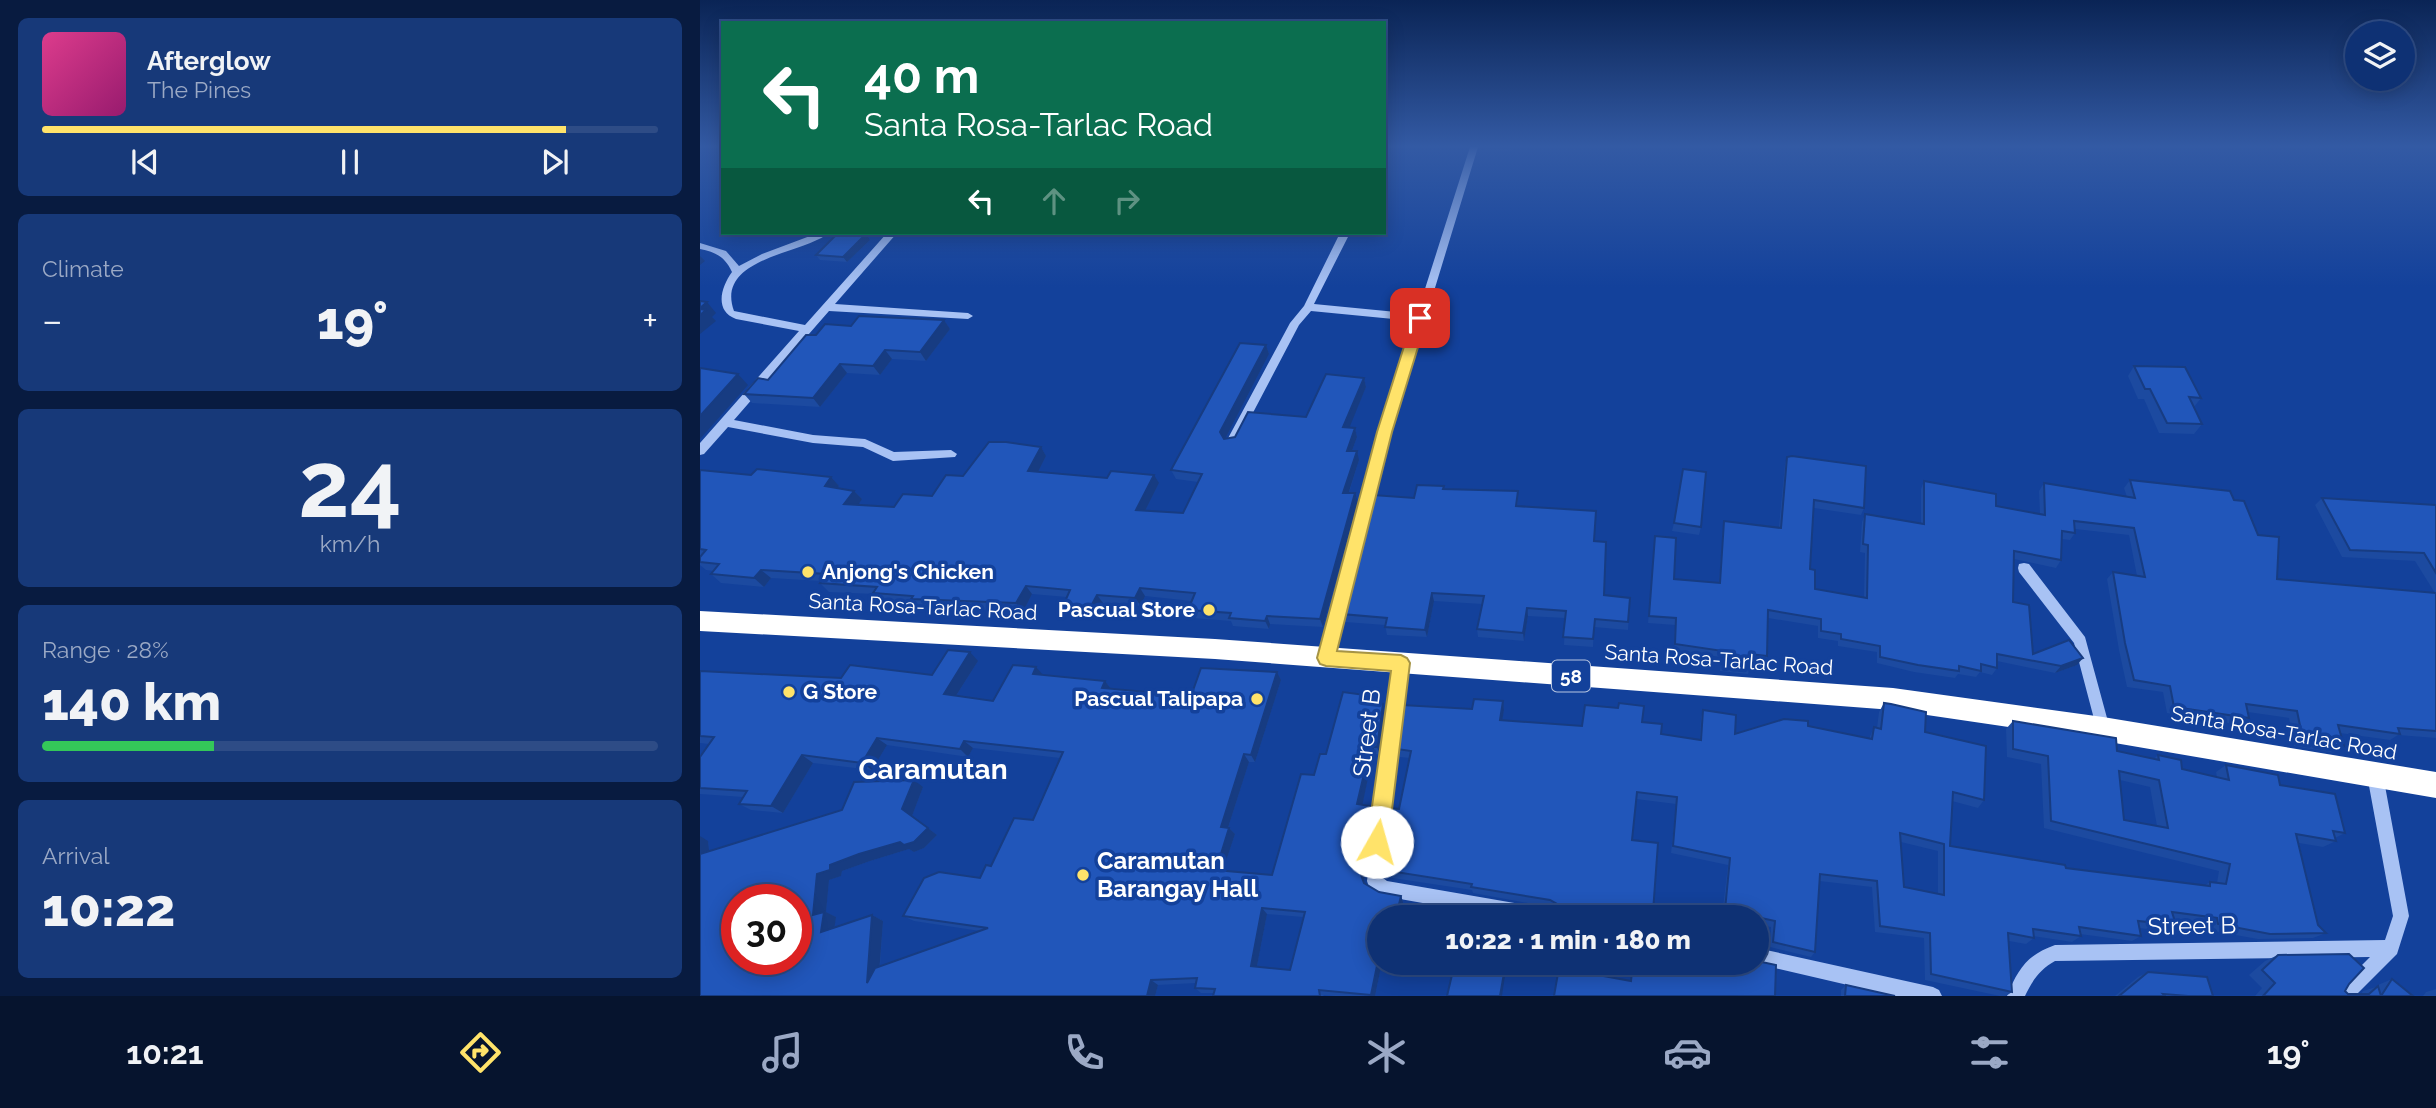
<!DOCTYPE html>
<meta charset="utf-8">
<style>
body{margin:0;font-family:Raleway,sans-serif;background:#173979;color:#f1f3f6;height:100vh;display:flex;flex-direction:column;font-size:26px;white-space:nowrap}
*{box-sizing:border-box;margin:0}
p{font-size:23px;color:#9ba9c5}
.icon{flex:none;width:38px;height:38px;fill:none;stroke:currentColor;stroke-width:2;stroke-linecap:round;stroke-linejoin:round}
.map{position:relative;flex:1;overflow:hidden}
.drawer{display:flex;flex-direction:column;gap:18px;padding:18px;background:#081b40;width:700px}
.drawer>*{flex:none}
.top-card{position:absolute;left:21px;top:21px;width:665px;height:214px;border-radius:0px;box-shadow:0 4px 18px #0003,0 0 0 2px #2e4c86;background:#0b6e4f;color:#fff;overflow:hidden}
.tools{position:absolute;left:1645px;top:21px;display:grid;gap:14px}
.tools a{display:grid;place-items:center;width:70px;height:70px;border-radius:50%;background:#0e3174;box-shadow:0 4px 18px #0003,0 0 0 2px #2e4c86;font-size:35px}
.speed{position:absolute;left:21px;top:884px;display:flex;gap:14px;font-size:35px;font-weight:700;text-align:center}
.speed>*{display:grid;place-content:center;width:91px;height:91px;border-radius:50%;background:#0e3174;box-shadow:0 4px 18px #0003,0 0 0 2px #2e4c86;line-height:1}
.speed .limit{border:10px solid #d22;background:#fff;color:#111}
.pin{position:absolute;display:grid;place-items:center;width:60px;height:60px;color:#fff;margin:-30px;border-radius:14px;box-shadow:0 4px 10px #0006}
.me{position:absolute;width:77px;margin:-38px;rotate:7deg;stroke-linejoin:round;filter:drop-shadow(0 0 5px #0008)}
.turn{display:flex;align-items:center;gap:24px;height:147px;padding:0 28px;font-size:32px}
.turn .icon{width:91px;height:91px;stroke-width:2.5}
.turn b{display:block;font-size:49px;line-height:60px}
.lanes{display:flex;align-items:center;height:66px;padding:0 28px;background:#0003;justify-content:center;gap:35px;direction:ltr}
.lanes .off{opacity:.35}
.big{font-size:52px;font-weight:800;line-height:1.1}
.drawer .card{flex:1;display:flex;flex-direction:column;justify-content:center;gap:10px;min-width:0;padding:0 24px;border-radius:10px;background:#173979}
.drawer .dial{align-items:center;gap:0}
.dial b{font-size:91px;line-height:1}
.song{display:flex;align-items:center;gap:21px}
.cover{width:84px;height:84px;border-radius:10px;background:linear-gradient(135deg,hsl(330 70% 55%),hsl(320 70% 35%))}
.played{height:7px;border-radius:4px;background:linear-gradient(90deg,#ffe36a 85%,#2e4c86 85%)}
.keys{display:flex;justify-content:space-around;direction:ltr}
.heat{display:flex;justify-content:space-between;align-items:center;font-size:38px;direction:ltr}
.charge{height:10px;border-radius:5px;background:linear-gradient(90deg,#34c759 28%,#2e4c86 0)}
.trip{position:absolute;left:667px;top:905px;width:402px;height:70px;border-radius:35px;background:#0e3174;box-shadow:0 4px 18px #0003,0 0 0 2px #2e4c86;font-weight:800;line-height:70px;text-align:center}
.tab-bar{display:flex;height:112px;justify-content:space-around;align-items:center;background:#06142e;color:#9ba9c5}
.tab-bar .icon{width:49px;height:49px}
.tab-bar .selected{color:#ffe36a}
.tab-bar b{font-size:32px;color:#f1f3f6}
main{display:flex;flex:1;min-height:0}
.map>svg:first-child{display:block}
</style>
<main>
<section class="drawer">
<div class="card">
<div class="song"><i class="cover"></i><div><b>Afterglow</b><p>The Pines</p></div></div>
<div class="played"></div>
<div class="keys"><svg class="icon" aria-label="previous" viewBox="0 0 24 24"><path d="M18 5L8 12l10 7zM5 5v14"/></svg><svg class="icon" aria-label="pause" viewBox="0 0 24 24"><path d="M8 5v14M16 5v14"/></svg><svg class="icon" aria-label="next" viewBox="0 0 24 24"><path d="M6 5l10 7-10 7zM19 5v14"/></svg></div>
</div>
<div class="card"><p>Climate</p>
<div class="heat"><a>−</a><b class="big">19°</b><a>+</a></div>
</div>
<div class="card dial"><b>24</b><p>km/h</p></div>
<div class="card"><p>Range · 28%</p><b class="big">140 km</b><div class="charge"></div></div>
<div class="card"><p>Arrival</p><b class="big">10:22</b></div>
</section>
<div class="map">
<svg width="1736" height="996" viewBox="0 0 1736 996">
<rect width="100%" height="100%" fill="#13419b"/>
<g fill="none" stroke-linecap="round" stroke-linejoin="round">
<g fill="#a8c2f4" fill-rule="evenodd">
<path d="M770 147H778L691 432 633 658 631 662 626 664 621 662 619 658 679 432 714 321 611 311 599 325 536 445H528L526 442 590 323 604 306 640 233H650L614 304 717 314Z"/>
<path d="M118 233H124L126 235C99 254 15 259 34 311L105 325 187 233H197L135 304 268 313 273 316 268 319 129 311 34 420 113 435 165 439 194 452 251 450 257 454 255 457 193 461 163 447 113 443 28 427 4 454 0 455V443L99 331 36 319C14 311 21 287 32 272 25 257 16 252 0 249V243L26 251 39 266 62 254Z"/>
<path d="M1324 563 1329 564 1385 637 1410 729 1408 734 1403 736 1398 734 1374 643 1319 572 1318 568 1319 564Z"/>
<path d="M701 657 706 659 708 663 683 878 687 881 849 909 855 911 857 917H802L683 896 669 887 667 881 694 663 696 659Z"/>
<path d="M1675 768 1680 770 1683 775 1709 916 1697 954 1655 996H1634L1637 990 1670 957 1355 961C1340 969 1332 981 1325 996H1307C1318 969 1327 955 1355 945L1685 940 1693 916 1667 775 1670 770Z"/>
<path d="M1057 948 1233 987 1239 990 1242 996H1195L1057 964 1052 962H1057Z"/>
</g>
<path fill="#fff" fill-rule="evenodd" d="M0 611 515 639 1193 688 1403 717 1736 772V798L1403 741 1193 710 515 659 0 631Z"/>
</g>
<g fill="#1c4aa0" fill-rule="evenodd">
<path d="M785 147H813L812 151 785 150Z"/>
<path d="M170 240 147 262 120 260 116 255Z"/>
<path d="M244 320 250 329 226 361 192 359 180 375 147 373 120 407 52 403 44 394 68 380 116 335 151 326Z"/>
<path d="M566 345 569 354 525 439 535 437 606 417 664 378 666 387 649 427 655 428 657 437 652 451 659 460 649 493 658 502 623 627 570 624 569 629 533 626 531 621 493 618 488 610 492 601 445 596 441 606 403 603 396 616 369 615 363 606 367 597 332 594 323 612 219 607 215 603 181 601 174 594 129 592 120 583 121 581 71 578 64 587 21 583 11 574 14 571 6 570 0 565V470L51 475 131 477 139 486 138 488 154 491 162 499 158 505 194 507 232 496 263 476 341 447 346 456 338 472 459 483 445 511 483 513 498 482 476 479 471 470Z"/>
<path d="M1434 366 1501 398 1494 407 1502 424 1494 434 1459 433 1444 399H1438L1428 376Z"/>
<path d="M1087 457 1164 508 1161 515 1114 508 1110 569 1115 589 1164 597 1165 553 1160 552 1162 522 1165 514 1221 524V489L1224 481 1296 506 1340 514 1339 491 1344 483 1427 497 1424 488 1430 480 1577 579 1735 593 1715 561 1642 557 1615 505 1622 498 1736 505V738L1698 735 1690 740 1640 733 1644 746 1635 753 1594 746 1589 718 1548 712 1549 718 1541 725 1467 713 1463 692 1427 687 1419 650 1407 579 1413 572 1437 576 1429 535 1375 529V533L1370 540 1362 539 1361 560 1356 568 1314 559 1313 602 1333 654 1377 665 1355 673 1297 661V668L1292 675 1280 672 1276 677 1258 674 1255 678 1214 672 1177 663V652L1138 646V641L1118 638V626L1068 618 1067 656 1065 663 1050 661V667L1048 674 1020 671 1021 657 974 651 975 625 948 623 955 536 974 579 1019 583 1023 528 1024 521 1079 527 1085 464Z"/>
<path d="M744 486V489L818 500 817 506 894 541 904 595 930 598 928 630 894 627 893 647 864 645 865 618 828 616 824 641 778 637 777 629 782 604 734 601 727 637 687 635 685 625 645 622 642 614 714 498Z"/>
<path d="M974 523 1001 527 999 535 972 531Z"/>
<path d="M278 661 256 696 293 701 343 675 405 681 411 689 491 696 577 672 581 680 555 762H549L528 828H529L535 834 523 870 572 875 614 775 626 754 667 703 683 704 685 712 680 755 676 754 671 764 662 805 673 813 664 881 666 884 679 892 701 896 703 902 679 917 682 962 675 996H635L623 995 624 996H513L514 993H501L495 988 496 983 458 985 455 996H0L8 841 9 851 223 787 212 816 237 835 224 848 214 852 209 849 170 861 142 871 141 876 129 880 126 912 136 917 134 928 172 915 183 921 180 966 280 931 214 921 203 916 280 878 333 820 360 758 273 748 268 757 187 745 172 770 113 763 83 813 51 810 39 804 43 797 0 794V757L9 744 0 743V671L141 678 232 675ZM567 914 603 917 590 970 557 966Z"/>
<path d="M803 701 804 710 802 720 882 726 942 722 961 734 1000 740 1001 718 1003 710 1035 734 1108 726 1169 739 1174 727 1177 728 1179 712 1184 703 1225 732 1284 800 1278 808 1252 801 1250 846 1366 868 1505 885 1510 882 1517 883 1519 871 1344 828 1341 764 1307 757 1306 729 1313 721 1417 751 1454 759 1458 755 1482 769 1517 777 1516 772 1526 765 1580 785 1645 833 1635 838 1636 841 1623 847 1599 843 1618 925 1626 933 1613 938 1558 939 1507 930 1506 924 1474 920 1476 925 1466 931 1439 928 1441 936 1432 941 1380 934 1381 936 1372 942 1333 936 1334 938 1326 944 1309 941 1312 992 1306 996H1300L1225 980 1224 938 1175 932 1172 887 1119 881 1115 952 1111 957 1070 947 1071 927 1057 924V917H1028L1022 916 1028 865 971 853 976 804 936 799 932 840 953 912 952 917H944L901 911 900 917 801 914 858 913 857 910 850 907 773 893 772 890 686 877 683 870 699 809 710 758 700 757 697 749 772 709ZM1420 780 1450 787 1457 826 1424 820ZM1201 842 1238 851V893L1204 887Z"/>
<path d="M1578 955 1649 984 1645 991 1648 994H1661L1663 991 1676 987 1678 985 1692 979 1713 996H1555L1562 988 1549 975 1565 961Z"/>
<path d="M1448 972 1513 996H1415L1438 977Z"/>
<path d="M1146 985 1195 996H1141V990Z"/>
<path d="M1736 989V996H1723L1726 992Z"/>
</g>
<g fill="#173c82">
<path d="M166 234 170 240 147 262 143 257Z"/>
<path d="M0 256 5 261 0 265Z"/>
<path d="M7 302 16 313 12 317 16 321 0 334V308Z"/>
<path d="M244 320 250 329 226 361 220 352Z"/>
<path d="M566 345 569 354 524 441 520 432Z"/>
<path d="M185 350 192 359 180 375 173 366Z"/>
<path d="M140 364 147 373 120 407 113 398Z"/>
<path d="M38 374 48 385 0 439V416Z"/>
<path d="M664 378 666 387 646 436 643 427Z"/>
<path d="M655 428 657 437 649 459 647 451Z"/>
<path d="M341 447 346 456 334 480 328 471Z"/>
<path d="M657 451 659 460 646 501 643 493Z"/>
<path d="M454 475 459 483 441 519 436 510Z"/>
<path d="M131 477 139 486 133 494 125 486Z"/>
<path d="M154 491 162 499 153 513 144 504Z"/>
<path d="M655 493 658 502 623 627 620 619Z"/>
<path d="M61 570 71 578 64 587 54 578Z"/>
<path d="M326 586 332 594 323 612 316 603Z"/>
<path d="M440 588 445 596 441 606 435 598Z"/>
<path d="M732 593 734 601 727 637 725 630Z"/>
<path d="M397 595 403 603 396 616 390 608Z"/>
<path d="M827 608 828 616 824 641 823 633Z"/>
<path d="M567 616 570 624 569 629 565 621Z"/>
<path d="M270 652 278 661 252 702 244 694Z"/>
<path d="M1383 658 1377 665 1355 673 1361 666Z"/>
<path d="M336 667 343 675 333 674Z"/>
<path d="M577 672 581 680 555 762 551 755Z"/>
<path d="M405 681 411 689 402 688Z"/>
<path d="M803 701 804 710 801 728 800 720Z"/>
<path d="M683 704 685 712 680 755 677 747Z"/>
<path d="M177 738 187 745 172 770 162 763Z"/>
<path d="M264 741 273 748 268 757 260 749Z"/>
<path d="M673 747 676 754 671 764 661 811 657 804 668 757Z"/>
<path d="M544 754 549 762 526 834 521 827Z"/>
<path d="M102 755 113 763 83 813 71 806Z"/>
<path d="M214 780 223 787 212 816 237 835 224 848 214 852 209 849 170 861 142 871 141 876 129 880 126 912 136 917 133 937 121 932 113 915 117 874 202 809Z"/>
<path d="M670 806 673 813 664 881 668 889 661 875Z"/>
<path d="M529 828 535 834 521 876 516 870Z"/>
<path d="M0 836 8 841 10 859 0 861Z"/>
<path d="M701 896 703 902 700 917H696Z"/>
<path d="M562 908 567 914 556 971 551 966Z"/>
<path d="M172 915 183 921 178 987 167 983Z"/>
<path d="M679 956V962H682L675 996H671Z"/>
<path d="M806 962H807L802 996H800Z"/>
<path d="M451 980 458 985 455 996H447Z"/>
</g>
<g fill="#2156ba" stroke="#173c82" stroke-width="2" fill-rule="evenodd">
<path d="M138 233 166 234 143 257 116 255Z"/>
<path d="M0 301 7 302 0 308Z"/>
<path d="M0 309 6 310 0 315Z"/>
<path d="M159 316 244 320 220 352 185 350 173 366 140 364 113 398 44 394 58 378 68 380 106 335H116L125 324 151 326Z"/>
<path d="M540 343 566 345 520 432 524 439 535 437 548 412 606 417 626 374 664 378 643 427 655 428 647 451H657L643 493H655L620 619 567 616 565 621 529 618 531 613 488 610 495 593 440 588 435 598 397 595 390 608 363 606 370 590 326 586 316 603 211 599 213 596 173 593 177 587 120 583 126 574 61 570 54 578 11 574 19 564 0 562V557L6 550 0 549V470L51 475 57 469 131 477 125 486 154 491 144 504 194 507 203 494 232 496 246 475 263 476 289 442H306L341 447 328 471 407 478 411 471 454 475 436 510 483 513 502 474 471 470Z"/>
<path d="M1434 366 1485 367 1501 398 1489 397 1502 424 1467 423 1450 389H1445Z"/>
<path d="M0 368 38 374 0 416Z"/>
<path d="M1092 456 1166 466 1164 508 1114 500 1110 569 1115 570V589L1167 598 1168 545 1163 544 1165 514 1224 524V481L1296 494V506L1345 515 1344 483 1435 498 1430 480 1530 491 1534 500 1544 501 1558 535 1579 537 1577 579 1736 593V731L1698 728 1700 734 1638 725 1644 746 1603 740 1597 711 1546 704 1549 718 1474 707 1470 686 1434 680 1425 643 1413 572 1445 577 1434 528 1374 521 1375 533 1362 531 1361 560 1314 551 1313 602 1329 605 1333 654 1369 640 1383 658 1361 666 1297 654V668L1281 664V671L1259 666V671L1218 665 1180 657V646L1141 639V634L1121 631V619L1068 610 1067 656 1050 654V667L1022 664 1023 651 975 644 976 618 949 616 955 536 976 538 974 579 1020 583 1024 521 1081 528 1087 457Z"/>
<path d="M983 469 1006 472 1001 527 974 523Z"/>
<path d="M717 485 744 486 743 489 818 491 816 506 896 511 894 541 906 542 904 595 930 598 928 622 895 619 893 639 863 637 866 611 827 608 823 633 777 629 784 596 732 593 725 630 685 627 687 618 642 614 673 495 714 498Z"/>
<path d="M1622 498 1736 505V573L1724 553 1650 550Z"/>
<path d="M248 650 270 652 244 694 293 701 313 665 336 667 333 674 405 681 402 688 491 696 501 668 577 672 551 755 544 754 521 827 529 828 516 870 572 875 601 774 614 775 620 754H626L643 692 665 695 663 702 683 704 677 747H673L668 757 657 804 670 806 661 875 664 883 679 892 701 896 696 917H679V956L671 995 619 990 620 996H513L515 989 495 988 497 978 451 980 447 996H0V854L142 810 154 782 214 780 202 809 228 828 214 842 204 845 200 842 159 854 130 865V870L117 874 113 915 124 912 121 932 172 915 167 983 175 968 288 928 203 916 224 878 239 872 280 878 286 865 291 866 314 818 333 820 363 752 264 741 260 749 177 738 162 763 102 755 71 806 39 804 47 791 0 788V757L14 737 0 736V671L141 678 150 665 232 675ZM37 900H96V959H37ZM562 908 605 912 590 970 551 966Z"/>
<path d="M774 699 803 701 800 720 882 726 885 705 918 708 919 703 944 706 942 722 962 724 961 734 1001 740 1003 710 1036 715 1035 734 1084 719 1108 721V726L1172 739 1174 727 1181 729 1184 703 1191 704 1226 712 1225 732 1286 746 1284 800 1253 792 1250 846 1365 865 1366 868 1510 886V882L1526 884 1530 864 1351 821 1348 756 1313 749V721L1416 738 1417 751 1459 760 1458 755 1481 760 1482 769 1529 780 1526 765 1578 775 1580 785 1635 794 1645 833 1633 831 1636 841 1596 834 1618 925 1626 933 1570 934 1518 924 1517 918 1472 912 1476 925 1438 921 1441 936 1379 927 1381 936 1333 929 1334 938 1308 933 1312 992 1231 974 1230 933 1180 926 1177 881 1120 874 1115 952 1073 942 1075 921 1025 910 1030 858 973 846 977 797 937 792 932 840 958 843 953 912 902 905 900 917H765L767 908 801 914 859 913 857 904 850 900 771 887 772 884 683 870 690 808 699 809 711 751 697 749 702 705 772 709ZM1419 771 1459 780 1468 828 1424 820ZM1200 833 1244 844V895L1204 887Z"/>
<path d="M1649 954 1664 968 1649 984 1645 991 1648 994H1669L1678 986 1681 996 1692 979 1713 996H1563L1575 983 1562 970 1578 955Z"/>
<path d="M1057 961 1076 965 1075 996H854L860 962H893L892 974 931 981 933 962H1057Z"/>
<path d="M755 962H806L800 996H747Z"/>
<path d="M1448 972 1507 977 1513 996H1488L1463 994 1465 996H1419Z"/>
<path d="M1146 985 1195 996H1145Z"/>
</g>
<linearGradient id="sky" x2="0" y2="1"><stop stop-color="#0a2455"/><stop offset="0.51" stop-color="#335aa4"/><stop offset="1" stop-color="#335aa4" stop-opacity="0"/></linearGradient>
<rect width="1736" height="287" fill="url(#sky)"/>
<path fill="#ffe36a" stroke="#a69445" stroke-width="2" d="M720 313 727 318 692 432 637 651 701 655 707 658 710 663 688 842 685 849 677 852 670 849 667 842 691 671 626 666 620 664 617 658 677 432 713 318Z"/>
<g fill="#ffe36a" stroke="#13419b" stroke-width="2.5">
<circle cx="108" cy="572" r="7"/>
<circle cx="509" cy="610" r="7"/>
<circle cx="89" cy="692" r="7"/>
<circle cx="557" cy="699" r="7"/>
<circle cx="383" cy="875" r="7"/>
</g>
<g text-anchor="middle" stroke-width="7" stroke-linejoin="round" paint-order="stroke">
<rect fill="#13419b" stroke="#b8c6e1" stroke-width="2" x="852" y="660.5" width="38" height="31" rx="5"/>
<g font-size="19" font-weight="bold" fill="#fff">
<text x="871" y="683">58</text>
</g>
<g font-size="21" font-weight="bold" fill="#fff" stroke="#13419b" text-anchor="start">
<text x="122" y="579">Anjong's Chicken</text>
<text x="495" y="617" text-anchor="end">Pascual Store</text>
<text x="103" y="699">G Store</text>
<text x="543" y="706" text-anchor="end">Pascual Talipapa</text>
</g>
<g font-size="21" fill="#fff" stroke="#13419b">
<text transform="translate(223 607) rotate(3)" y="7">Santa Rosa-Tarlac Road</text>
<text transform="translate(1019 660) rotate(4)" y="7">Santa Rosa-Tarlac Road</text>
<text transform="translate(1584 733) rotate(10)" y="7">Santa Rosa-Tarlac Road</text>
</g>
<g font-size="24" fill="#fff" stroke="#13419b">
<text transform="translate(667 733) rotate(-83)" y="8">Street B</text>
<text transform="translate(1492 926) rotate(-1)" y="8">Street B</text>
</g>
<g font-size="24" font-weight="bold" fill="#fff" stroke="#13419b" text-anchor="start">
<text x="397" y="869">Caramutan<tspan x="397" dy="28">Barangay Hall</tspan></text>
</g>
<g font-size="28" font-weight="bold" fill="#fff" stroke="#13419b">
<text x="233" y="779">Caramutan</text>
</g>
</g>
</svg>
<div class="tools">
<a><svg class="icon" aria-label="layers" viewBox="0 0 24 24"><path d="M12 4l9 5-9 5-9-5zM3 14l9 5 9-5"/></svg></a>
</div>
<div class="speed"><div class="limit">30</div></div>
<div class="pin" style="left:720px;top:318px;background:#d93025"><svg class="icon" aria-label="arrive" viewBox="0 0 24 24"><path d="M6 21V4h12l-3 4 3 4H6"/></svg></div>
<svg class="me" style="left:677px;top:842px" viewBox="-20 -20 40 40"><circle r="19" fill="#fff"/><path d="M0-13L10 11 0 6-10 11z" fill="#ffe36a"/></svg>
<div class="trip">10:22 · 1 min · 180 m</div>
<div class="top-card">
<div class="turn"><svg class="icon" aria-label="left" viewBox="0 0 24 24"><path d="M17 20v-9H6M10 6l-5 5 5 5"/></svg><div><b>40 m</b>Santa Rosa-Tarlac Road</div></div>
<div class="lanes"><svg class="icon" aria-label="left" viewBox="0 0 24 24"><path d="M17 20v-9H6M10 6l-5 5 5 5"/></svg><svg class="icon off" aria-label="ahead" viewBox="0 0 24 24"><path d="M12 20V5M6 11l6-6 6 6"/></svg><svg class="icon off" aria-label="right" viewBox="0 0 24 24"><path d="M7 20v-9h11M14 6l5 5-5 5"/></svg></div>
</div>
</div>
</main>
<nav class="tab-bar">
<b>10:21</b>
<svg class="icon selected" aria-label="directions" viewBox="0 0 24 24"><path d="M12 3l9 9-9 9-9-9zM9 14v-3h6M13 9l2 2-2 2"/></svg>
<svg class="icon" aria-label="music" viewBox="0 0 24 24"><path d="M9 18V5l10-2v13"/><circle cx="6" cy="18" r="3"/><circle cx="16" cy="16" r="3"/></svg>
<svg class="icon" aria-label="phone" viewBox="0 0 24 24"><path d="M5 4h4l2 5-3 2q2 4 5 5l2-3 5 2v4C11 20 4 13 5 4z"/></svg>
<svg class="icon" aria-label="climate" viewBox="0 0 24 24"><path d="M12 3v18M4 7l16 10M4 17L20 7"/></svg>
<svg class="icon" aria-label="car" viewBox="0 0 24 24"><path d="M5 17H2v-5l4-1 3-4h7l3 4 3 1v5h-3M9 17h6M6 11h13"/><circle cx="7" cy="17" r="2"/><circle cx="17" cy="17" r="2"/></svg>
<svg class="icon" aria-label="filters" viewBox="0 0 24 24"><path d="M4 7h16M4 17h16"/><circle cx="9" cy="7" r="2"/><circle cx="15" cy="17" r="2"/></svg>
<b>19°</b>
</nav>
